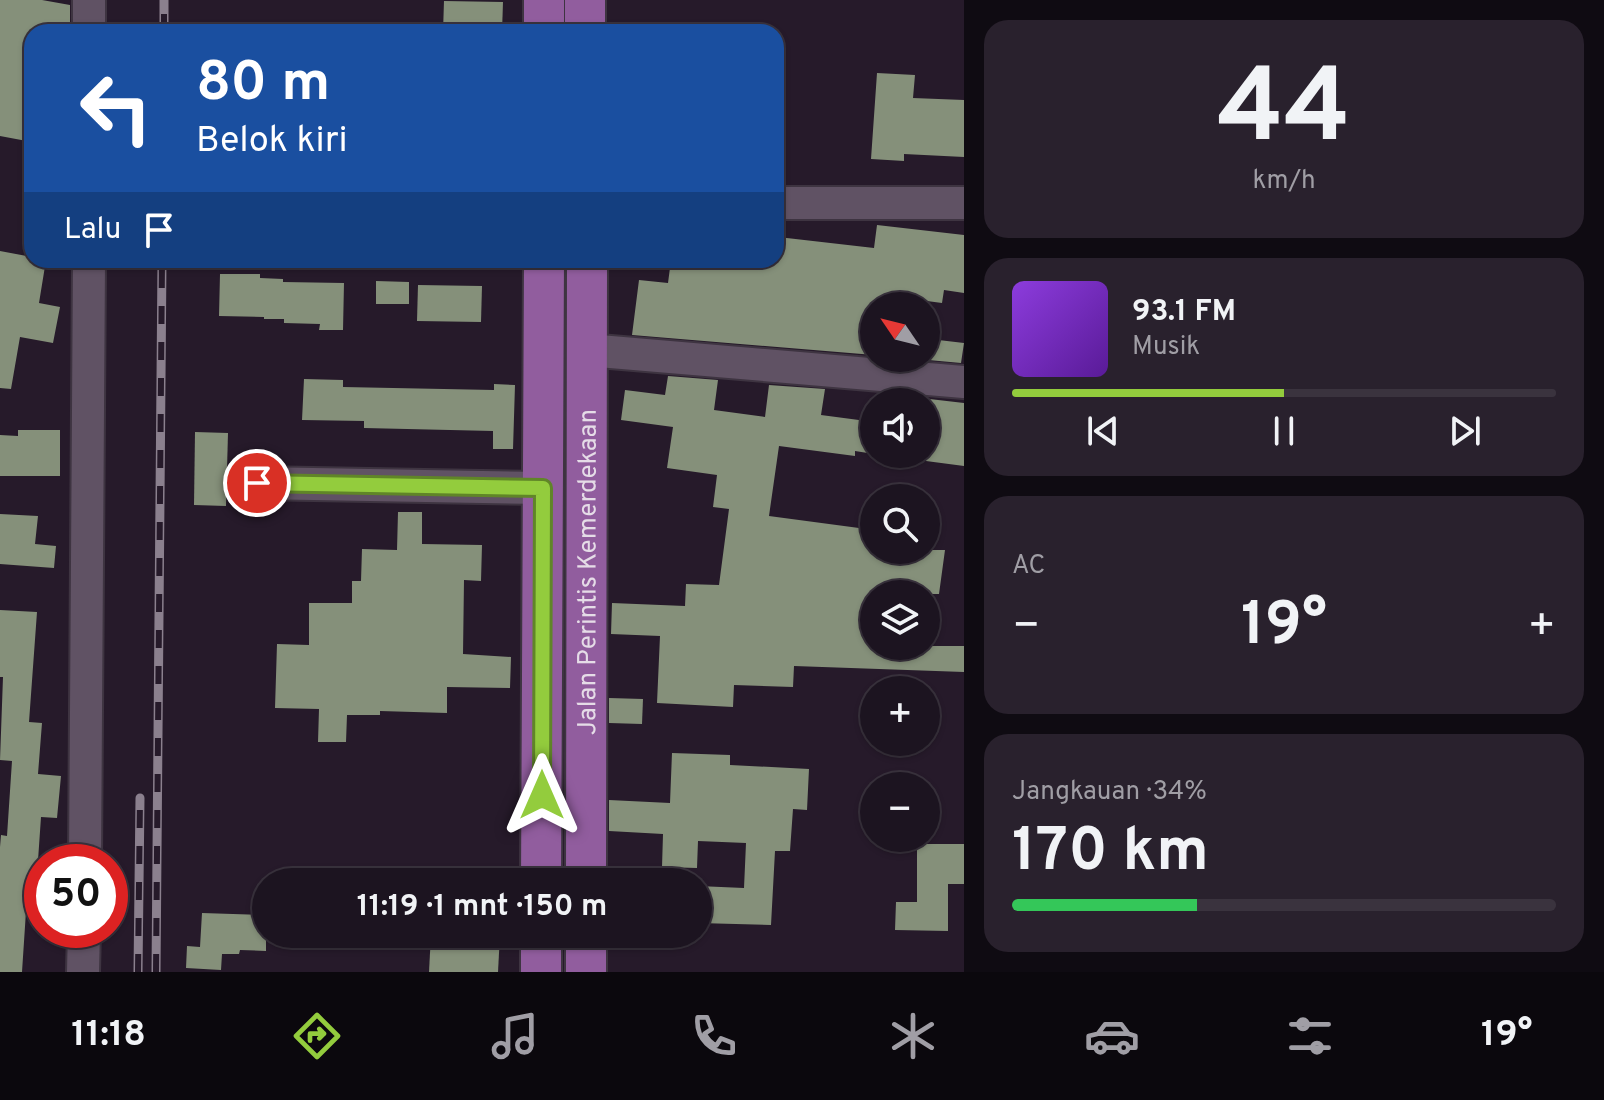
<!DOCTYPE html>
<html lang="id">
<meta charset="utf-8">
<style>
body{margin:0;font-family:Overpass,sans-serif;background:#29212d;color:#f1f3f6;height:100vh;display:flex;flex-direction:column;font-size:30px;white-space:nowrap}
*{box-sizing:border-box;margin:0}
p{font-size:26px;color:#a09ea5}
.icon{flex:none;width:44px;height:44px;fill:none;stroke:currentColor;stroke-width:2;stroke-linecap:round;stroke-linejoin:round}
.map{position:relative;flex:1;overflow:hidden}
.panel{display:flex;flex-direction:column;gap:20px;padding:20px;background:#0f0b12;width:640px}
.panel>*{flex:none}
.top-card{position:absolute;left:24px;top:24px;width:760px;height:244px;border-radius:24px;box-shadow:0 2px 6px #0004,0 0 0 2px #3a333e;background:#1a4fa0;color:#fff;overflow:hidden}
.needle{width:52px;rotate:305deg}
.buttons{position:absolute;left:860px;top:292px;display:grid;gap:16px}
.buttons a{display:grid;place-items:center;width:80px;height:80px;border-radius:50%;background:#1c1420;box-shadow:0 2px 6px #0004,0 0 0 2px #3a333e;font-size:40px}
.speed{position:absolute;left:24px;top:844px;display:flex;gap:16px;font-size:40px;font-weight:700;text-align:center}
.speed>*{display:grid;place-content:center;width:104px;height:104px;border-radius:50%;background:#1c1420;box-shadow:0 2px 6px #0004,0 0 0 2px #3a333e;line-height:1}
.speed .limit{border:12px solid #d22;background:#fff;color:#111}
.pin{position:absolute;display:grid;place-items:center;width:68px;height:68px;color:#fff;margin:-34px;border:4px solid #fff;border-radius:50%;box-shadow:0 2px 8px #0007}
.me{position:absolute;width:88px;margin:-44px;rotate:0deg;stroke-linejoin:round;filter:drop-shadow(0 0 6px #0008)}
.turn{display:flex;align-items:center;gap:28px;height:168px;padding:0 40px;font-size:36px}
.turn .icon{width:104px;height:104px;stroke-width:2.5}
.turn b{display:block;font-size:56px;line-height:68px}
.then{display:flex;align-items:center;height:76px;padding:0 40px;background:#0003;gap:16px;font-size:30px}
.big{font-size:60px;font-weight:700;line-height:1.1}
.panel .tile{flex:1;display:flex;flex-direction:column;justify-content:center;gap:12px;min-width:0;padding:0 28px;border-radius:24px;background:#29212d}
.panel .dial{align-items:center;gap:0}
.dial b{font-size:104px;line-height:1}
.song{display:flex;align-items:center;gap:24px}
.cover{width:96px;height:96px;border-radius:12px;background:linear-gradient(135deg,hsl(270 70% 55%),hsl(270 70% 35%))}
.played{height:8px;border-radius:4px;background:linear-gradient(90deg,#93cc3d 50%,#3a333e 50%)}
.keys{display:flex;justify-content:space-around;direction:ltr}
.heat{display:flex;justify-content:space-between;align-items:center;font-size:44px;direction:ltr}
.charge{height:12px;border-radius:6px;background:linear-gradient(90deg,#34c759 34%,#3a333e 0)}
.trip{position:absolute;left:252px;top:868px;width:460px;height:80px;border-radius:40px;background:#1c1420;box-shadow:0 2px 6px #0004,0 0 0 2px #3a333e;font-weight:700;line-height:80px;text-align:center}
.tabs{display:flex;height:128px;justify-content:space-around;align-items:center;background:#0b080d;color:#a09ea5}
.tabs .icon{width:56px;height:56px}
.tabs .on{color:#93cc3d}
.tabs b{font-size:36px;color:#f1f3f6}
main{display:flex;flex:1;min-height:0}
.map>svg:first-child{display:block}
</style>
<main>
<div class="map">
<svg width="964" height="972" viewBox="0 0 964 972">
<rect width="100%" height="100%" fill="#261a2a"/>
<g fill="#85907a">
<path d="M0 0H42L70 5V32H32V142L0 136Z"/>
<path d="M444 1 503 2 502 32H443Z"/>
<path d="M877 73 915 75 913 98 964 100V157L904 154V161L871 159Z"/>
<path d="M877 225 964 235V293L944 290 942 303 889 296 887 306H874V355L632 335 639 280 668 283 671 260H776L778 237 874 248Z"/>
<path d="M0 251 32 257V260H46L39 303 60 307 53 343 20 337 11 389 0 388Z"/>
<path d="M220 274H260V278L283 279V282L344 283 343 330H319L320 324 284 323V319H264V317L219 316Z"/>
<path d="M376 281 409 282V304H376Z"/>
<path d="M418 285 482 286 481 322 417 321Z"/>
<path d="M930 339 964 343 961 363 906 358H928Z"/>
<path d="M668 376 718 380 714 410 765 417 769 385 825 389 821 415 874 422V454L855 451V456L779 446 769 516 874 530V550H945L939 594H874V646H964V672L794 666 793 687 734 685 733 707 657 703 660 636 611 634 612 603 685 606 686 584 719 585 729 509 713 507 717 475 667 468 673 427 621 420 625 390 665 395Z"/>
<path d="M304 379 343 380V387L494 390V384L515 385 513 449H493V431L364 428V421L302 420Z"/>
<path d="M895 395 964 403V466L926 461V402H894Z"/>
<path d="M18 430H60V476H0V435L18 436Z"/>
<path d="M195 432 228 433 226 506 194 505Z"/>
<path d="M398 512H422V544L482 545 481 581 464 580 463 654 511 657 510 688 447 687V713L380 711V715H347L346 742H318L319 709 275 708 277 644 309 645V603H352V581H361L362 549 397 550Z"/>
<path d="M0 514 38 516 35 544 56 546 54 568 0 564Z"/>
<path d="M0 610 37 612 29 722 42 723 38 774 61 776 57 818 41 817 37 875 40 876 38 897 27 896 22 972H0V847L1 835 7 836 12 761 0 760 3 677H0Z"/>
<path d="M609 698 643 699 642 724 609 723Z"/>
<path d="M672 753 730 755V765L809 769 807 810 793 809 790 851H775L771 925 698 923V886L744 888 746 843 698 841 697 868 662 867 663 834 609 831V800L670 803Z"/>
<path d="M917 844H964V884H948V931L895 930 896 902H917Z"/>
<path d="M202 913 266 915V951L240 950 239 954H222L221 970 186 968 187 946 200 947Z"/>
<path d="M431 934H500L498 972H429Z"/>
</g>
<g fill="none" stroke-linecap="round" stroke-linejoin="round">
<g stroke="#3e3441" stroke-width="36">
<g id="minor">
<path d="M89 32V0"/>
<path d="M776 203H964"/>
<path d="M587 350 964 382"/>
<path d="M257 483 543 488"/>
<path d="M85 862 89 260"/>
<path d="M83 972 84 930"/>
</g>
</g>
<g stroke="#3e3441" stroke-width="44">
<g id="major">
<path d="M544 0V32"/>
<path d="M585 0V32"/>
<path d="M541 882 544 260"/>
<path id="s1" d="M586 882 587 260"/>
<path d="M586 934V972"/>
<path d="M541 972V934"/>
</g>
</g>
<use href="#minor" stroke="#605264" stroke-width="32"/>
<use href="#major" stroke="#915d9e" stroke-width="40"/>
<g stroke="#8b808e" stroke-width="9">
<g id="rail">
<path d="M164 32V0"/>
<path d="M138 972 140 798"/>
<path d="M156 972 162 260"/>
</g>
</g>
<use href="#rail" stroke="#261a2a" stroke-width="6" stroke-dasharray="18" stroke-linecap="butt"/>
</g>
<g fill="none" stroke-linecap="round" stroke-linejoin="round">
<g stroke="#608528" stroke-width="20">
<path id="route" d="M257 483 543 488 542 795"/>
</g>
<use href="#route" stroke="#93cc3d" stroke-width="14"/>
</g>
<g text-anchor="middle" stroke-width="8" stroke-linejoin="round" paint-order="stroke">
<g font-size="26" fill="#e5dce7" stroke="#261a2a">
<text dy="9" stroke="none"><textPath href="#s1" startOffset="310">Jalan Perintis Kemerdekaan</textPath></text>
</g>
</g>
</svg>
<div class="buttons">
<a><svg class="needle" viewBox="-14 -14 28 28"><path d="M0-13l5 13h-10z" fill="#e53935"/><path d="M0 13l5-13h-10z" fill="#a09ea5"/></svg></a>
<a><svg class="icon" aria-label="sound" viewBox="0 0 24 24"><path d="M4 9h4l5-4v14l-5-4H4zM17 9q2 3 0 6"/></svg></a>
<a><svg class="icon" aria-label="search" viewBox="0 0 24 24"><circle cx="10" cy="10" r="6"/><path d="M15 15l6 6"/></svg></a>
<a><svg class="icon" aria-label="layers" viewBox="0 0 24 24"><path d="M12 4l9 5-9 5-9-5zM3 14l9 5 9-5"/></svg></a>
<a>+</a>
<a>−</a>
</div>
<div class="speed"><div class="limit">50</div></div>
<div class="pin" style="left:257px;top:483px;background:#d93025"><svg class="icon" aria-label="arrive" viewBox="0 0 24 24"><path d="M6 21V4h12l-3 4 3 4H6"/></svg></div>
<svg class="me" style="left:542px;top:795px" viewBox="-20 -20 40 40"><path d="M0-17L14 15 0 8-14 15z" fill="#93cc3d" stroke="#fff" stroke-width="4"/></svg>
<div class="trip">11:19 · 1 mnt · 150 m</div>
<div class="top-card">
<div class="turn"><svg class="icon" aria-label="left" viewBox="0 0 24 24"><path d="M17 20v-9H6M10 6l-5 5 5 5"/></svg><div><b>80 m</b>Belok kiri</div></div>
<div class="then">Lalu<svg class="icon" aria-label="arrive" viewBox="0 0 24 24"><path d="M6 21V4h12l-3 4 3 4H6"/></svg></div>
</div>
</div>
<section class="panel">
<div class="tile dial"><b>44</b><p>km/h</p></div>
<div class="tile">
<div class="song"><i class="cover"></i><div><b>93.1 FM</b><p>Musik</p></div></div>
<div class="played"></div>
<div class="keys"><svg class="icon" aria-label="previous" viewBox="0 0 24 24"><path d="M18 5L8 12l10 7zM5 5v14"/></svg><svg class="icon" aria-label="pause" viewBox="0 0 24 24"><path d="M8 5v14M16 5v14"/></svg><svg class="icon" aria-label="next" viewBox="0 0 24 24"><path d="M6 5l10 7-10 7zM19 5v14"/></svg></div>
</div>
<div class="tile"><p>AC</p>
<div class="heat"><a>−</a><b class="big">19°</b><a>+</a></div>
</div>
<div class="tile"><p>Jangkauan · 34%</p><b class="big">170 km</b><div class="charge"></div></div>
</section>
</main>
<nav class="tabs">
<b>11:18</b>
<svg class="icon on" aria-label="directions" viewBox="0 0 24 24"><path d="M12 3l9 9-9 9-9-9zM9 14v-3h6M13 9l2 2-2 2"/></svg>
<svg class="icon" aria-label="music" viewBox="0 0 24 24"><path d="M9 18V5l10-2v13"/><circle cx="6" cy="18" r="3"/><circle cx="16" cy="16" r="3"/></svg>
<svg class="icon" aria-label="phone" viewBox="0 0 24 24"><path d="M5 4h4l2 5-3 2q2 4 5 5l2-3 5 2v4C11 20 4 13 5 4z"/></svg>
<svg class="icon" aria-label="climate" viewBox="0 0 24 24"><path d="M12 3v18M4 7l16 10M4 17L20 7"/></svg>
<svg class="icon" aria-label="car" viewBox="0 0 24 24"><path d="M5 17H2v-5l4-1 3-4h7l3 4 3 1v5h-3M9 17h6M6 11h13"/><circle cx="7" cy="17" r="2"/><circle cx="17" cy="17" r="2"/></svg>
<svg class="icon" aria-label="filters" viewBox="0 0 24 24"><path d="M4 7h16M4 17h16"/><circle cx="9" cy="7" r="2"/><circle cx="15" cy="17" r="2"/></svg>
<b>19°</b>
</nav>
